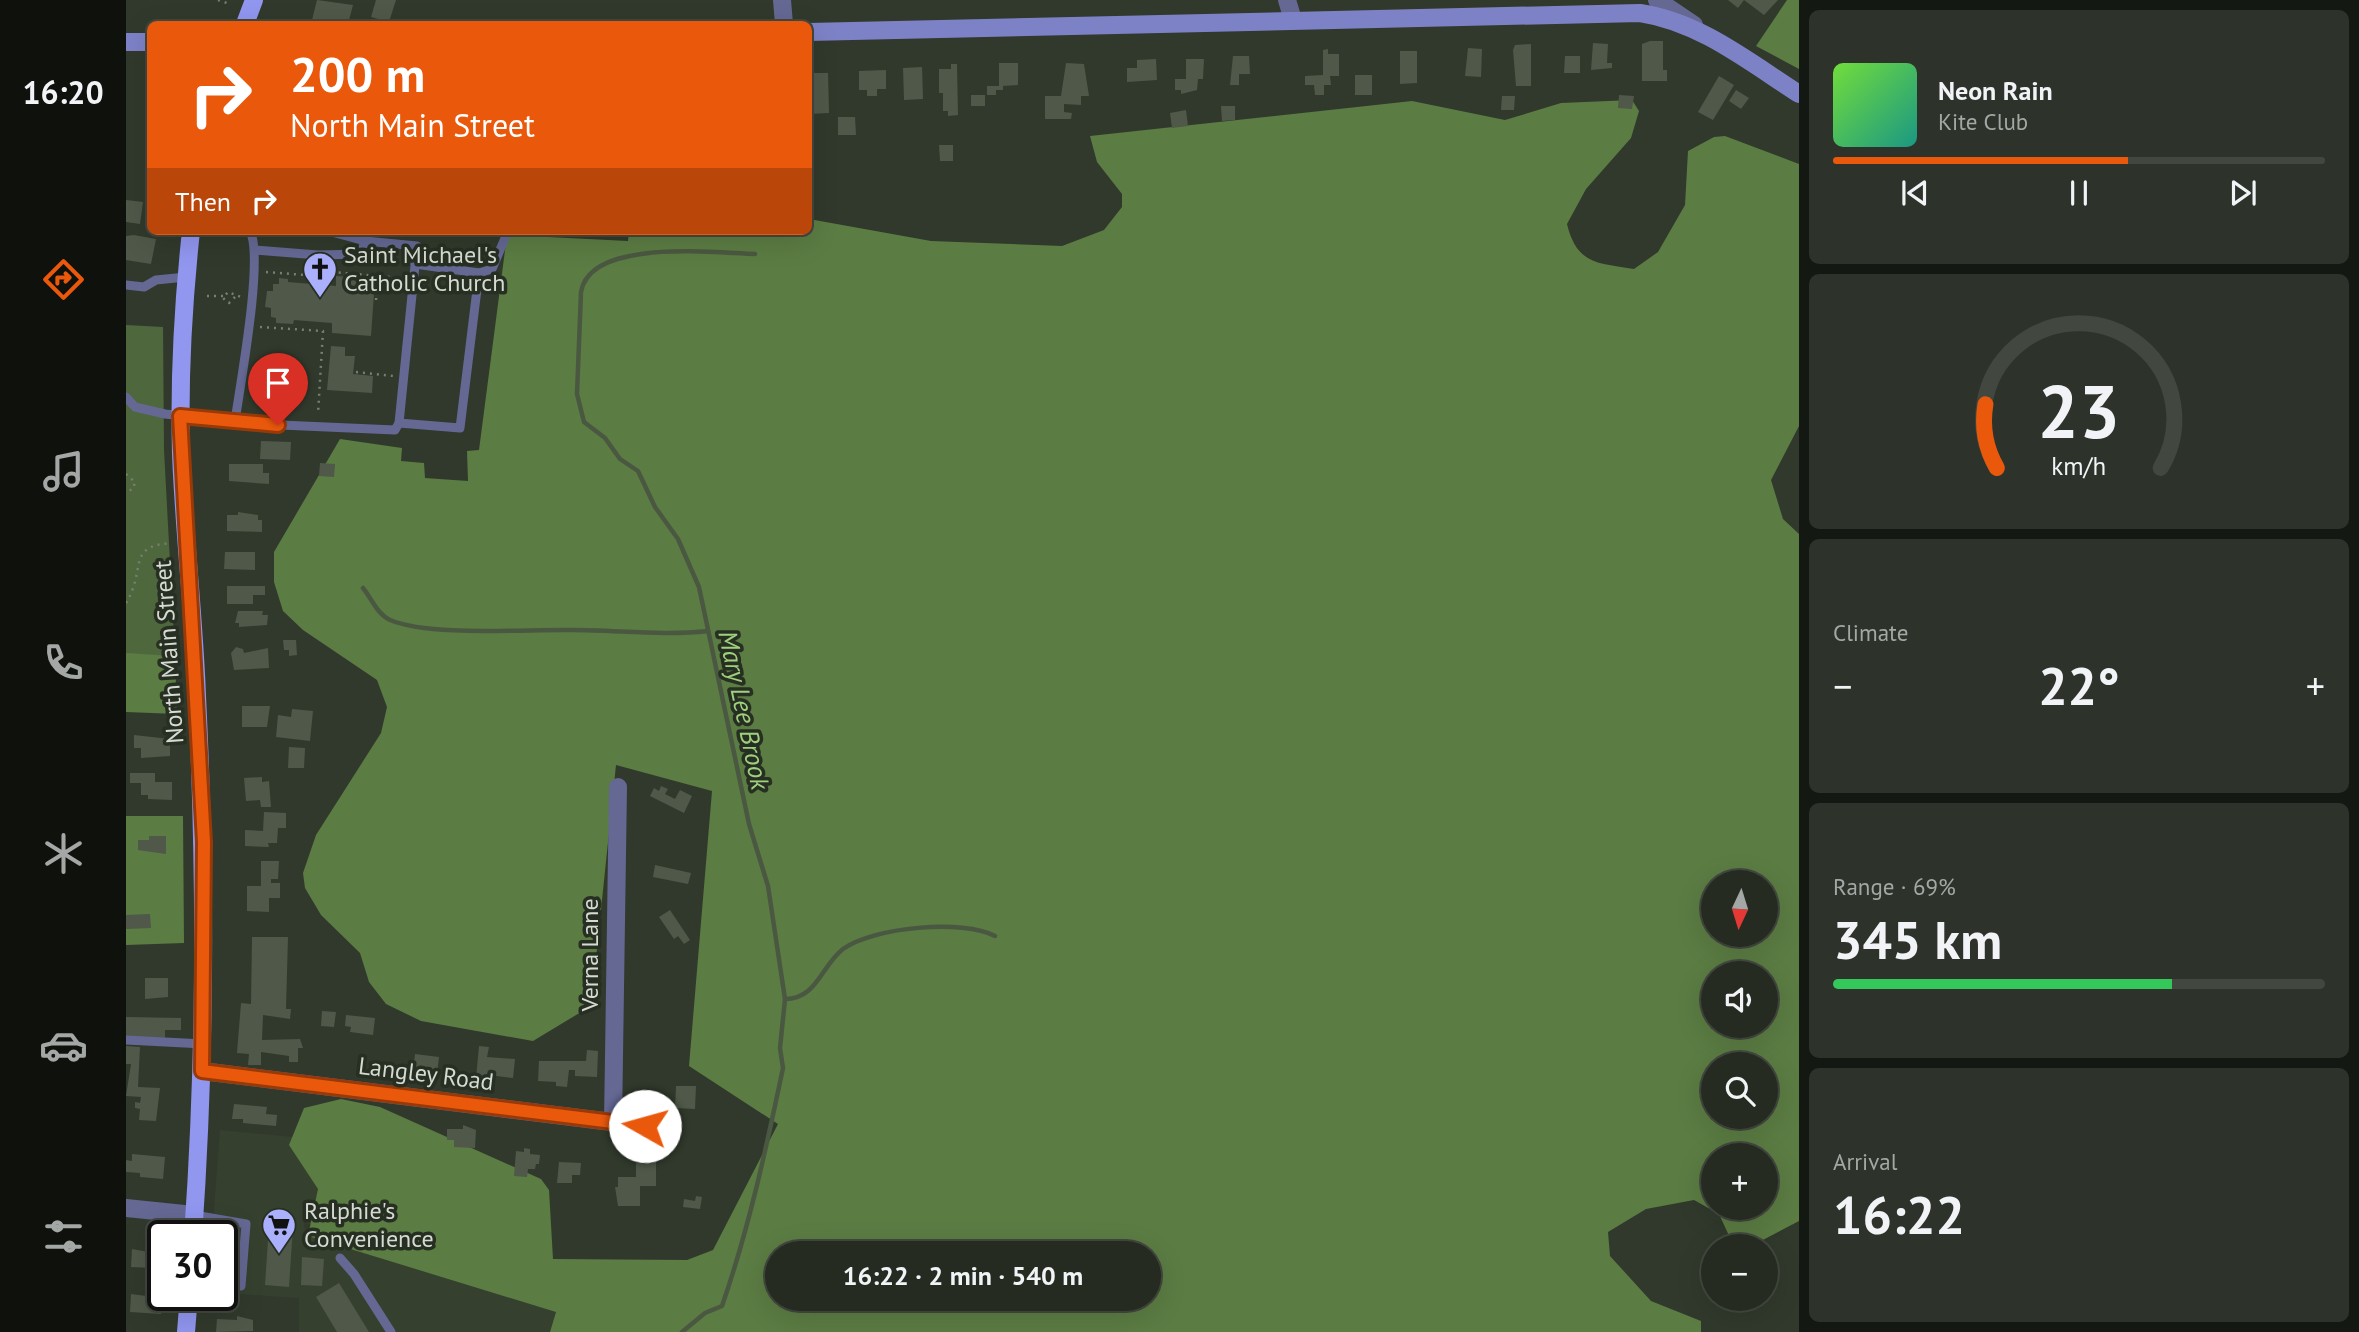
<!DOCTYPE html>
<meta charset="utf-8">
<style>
body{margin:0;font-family:"PT Sans",sans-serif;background:#2d332a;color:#f1f3f6;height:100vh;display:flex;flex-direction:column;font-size:26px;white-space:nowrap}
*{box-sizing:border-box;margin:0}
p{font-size:23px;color:#a3a7a5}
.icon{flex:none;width:38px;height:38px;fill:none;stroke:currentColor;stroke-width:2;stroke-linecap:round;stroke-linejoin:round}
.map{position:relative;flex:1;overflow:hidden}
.panel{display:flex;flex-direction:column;gap:10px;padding:10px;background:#141812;width:560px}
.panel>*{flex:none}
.guide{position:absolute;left:21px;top:21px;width:665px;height:214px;border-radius:10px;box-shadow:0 7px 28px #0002,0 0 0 2px #42473f;background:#ea580c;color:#fff;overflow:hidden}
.needle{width:46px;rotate:184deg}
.buttons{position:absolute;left:1575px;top:870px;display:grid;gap:14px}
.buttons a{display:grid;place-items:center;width:77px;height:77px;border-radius:50%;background:#252b21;box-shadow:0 7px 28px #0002,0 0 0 2px #42473f;font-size:35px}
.speed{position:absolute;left:21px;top:1220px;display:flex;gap:14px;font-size:35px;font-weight:700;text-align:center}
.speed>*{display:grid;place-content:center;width:91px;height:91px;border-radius:50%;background:#252b21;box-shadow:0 7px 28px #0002,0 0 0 2px #42473f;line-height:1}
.speed .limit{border:4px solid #111;border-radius:10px;background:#fff;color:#111}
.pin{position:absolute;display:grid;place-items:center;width:60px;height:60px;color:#fff;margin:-72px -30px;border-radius:50% 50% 50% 0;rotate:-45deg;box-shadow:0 0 7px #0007}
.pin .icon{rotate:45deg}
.me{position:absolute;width:77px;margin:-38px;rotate:277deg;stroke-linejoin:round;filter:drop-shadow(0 0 5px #0008)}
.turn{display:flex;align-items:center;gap:24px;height:147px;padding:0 28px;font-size:32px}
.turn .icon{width:91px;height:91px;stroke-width:2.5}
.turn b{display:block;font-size:49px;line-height:60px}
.then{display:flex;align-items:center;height:66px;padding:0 28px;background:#0003;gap:14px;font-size:26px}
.big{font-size:52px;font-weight:700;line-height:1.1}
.panel .card{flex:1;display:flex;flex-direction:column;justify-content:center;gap:10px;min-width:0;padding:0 24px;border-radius:10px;background:#2d332a}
.panel .dial{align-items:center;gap:0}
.dial svg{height:182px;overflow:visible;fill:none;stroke:#42473f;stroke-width:7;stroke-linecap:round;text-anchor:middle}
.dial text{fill:#f1f3f6;stroke:none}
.song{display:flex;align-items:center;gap:21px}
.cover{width:84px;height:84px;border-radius:10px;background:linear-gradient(135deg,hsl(100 70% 55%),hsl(170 70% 35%))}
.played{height:7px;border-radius:4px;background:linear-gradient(90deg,#ea580c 60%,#42473f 60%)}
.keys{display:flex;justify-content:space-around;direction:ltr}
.heat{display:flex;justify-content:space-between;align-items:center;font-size:38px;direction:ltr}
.charge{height:10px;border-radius:5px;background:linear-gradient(90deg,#34c759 69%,#42473f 0)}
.trip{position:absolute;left:639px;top:1241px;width:396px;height:70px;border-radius:35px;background:#252b21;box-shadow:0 7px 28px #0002,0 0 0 2px #42473f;font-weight:700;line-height:70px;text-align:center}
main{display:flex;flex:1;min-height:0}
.tabs{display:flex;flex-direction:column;width:126px;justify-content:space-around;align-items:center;background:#0f110d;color:#a3a7a5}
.tabs .icon{width:49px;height:49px}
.tabs .selected{color:#ea580c}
.tabs b{font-size:32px;color:#f1f3f6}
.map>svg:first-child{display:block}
</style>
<main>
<nav class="tabs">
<b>16:20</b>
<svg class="icon selected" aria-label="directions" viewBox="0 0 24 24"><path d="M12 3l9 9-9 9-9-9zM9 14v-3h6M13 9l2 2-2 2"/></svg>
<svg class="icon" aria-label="music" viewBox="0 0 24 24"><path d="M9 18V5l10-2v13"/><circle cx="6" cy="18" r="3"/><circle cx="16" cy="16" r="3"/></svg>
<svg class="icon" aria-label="phone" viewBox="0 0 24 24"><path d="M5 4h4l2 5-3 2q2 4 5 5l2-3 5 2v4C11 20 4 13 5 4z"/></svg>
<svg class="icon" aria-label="climate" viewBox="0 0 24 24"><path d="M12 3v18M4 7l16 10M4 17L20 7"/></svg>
<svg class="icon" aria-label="car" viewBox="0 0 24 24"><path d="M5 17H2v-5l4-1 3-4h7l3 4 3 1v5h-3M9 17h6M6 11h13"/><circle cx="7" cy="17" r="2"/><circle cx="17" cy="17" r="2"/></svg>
<svg class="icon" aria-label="filters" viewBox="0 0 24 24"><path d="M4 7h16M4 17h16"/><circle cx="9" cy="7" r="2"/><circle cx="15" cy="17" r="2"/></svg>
</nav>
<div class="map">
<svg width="1673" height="1332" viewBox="0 0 1673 1332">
<rect width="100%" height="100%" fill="#31392c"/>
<path fill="#35412e" d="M94 1130 209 1141V1229L178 1223V1228L432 1306 424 1332H173V1298L96 1293V1236H86Z"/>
<path fill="#4e673d" d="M0 325 37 327 38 450 49 656 0 654Z"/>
<g fill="#5b7c43" fill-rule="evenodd">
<path d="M1661 0H1673V69L1630 46Z"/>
<path d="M1506 100 1513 111 1505 138 1460 189 1441 224C1451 265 1472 263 1508 269L1532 252 1559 205 1562 151 1588 137 1599 136 1673 164V426L1645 480 1657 519 1673 534V1221L1633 1242 1614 1246 1605 1240 1593 1214 1568 1200 1520 1209 1482 1232 1484 1256 1525 1301 1575 1321V1332H424L430 1312 182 1236 192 1189 163 1145 178 1108 215 1099 254 1107 415 1179 423 1190 427 1259 561 1260 587 1250 652 1124 563 1066 586 791 490 765 465 1006 407 1041 295 1021 260 1004 243 982 234 953 195 915 179 888 177 873 190 835 255 733 261 707 251 680 177 630 157 611 148 582V552L214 439 276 448 275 461 298 463 299 478 342 481 341 451 353 450 381 235 502 241 503 231H682L683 219 805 241 936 246 978 230 996 207V194L971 162 964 136 1286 101 1379 120 1435 103ZM1587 882H1640V934H1587ZM1587 973H1640V1026H1587ZM1587 1064H1640V1116H1587ZM1587 1155H1640V1208H1587ZM651 1253H1022V1298H651Z"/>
<path d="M0 653 49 656 51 714 0 712Z"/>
<path d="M0 816H57L58 943 0 945Z"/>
</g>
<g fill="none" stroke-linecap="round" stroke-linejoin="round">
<g stroke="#4b5841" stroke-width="4.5">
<path d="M237 588C246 599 251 614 264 620 305 637 400 629 447 630 492 630 537 636 582 631"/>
<path d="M659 999C691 999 695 966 717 949 747 927 837 919 869 936"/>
<path d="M556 1332 579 1313 596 1306C623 1228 640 1149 657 1068L654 1048 659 999 642 886 623 824 573 587 552 539 529 507 512 471 494 459 479 438 458 422 451 394 455 292C464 238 587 253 629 254"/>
</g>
</g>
<g fill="#4f5849">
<path d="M191 0 227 5 222 24 186 20Z"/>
<path d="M250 0H270L263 22 245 17Z"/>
<path d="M1602 0H1652L1638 15 1618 0 1612 8Z"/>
<path d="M1524 41H1537V70H1541V81H1516V44Z"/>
<path d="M1467 43 1482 44 1481 63H1486V68L1465 70Z"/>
<path d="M1405 44V86H1390L1387 50 1389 45Z"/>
<path d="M1342 48 1356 49 1355 77 1339 76Z"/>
<path d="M1202 49V54H1213V76H1204L1205 85H1198V95H1189L1188 85H1179V76L1197 75V50Z"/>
<path d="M1274 51H1291V83L1274 84Z"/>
<path d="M1107 56H1123L1124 74H1113V85H1104Z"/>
<path d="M1439 56H1454V73H1438Z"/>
<path d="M1030 59 1031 80 1001 82V68H1011V60Z"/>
<path d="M1060 59H1078L1077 79H1072L1071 90 1055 94V90H1049V79H1060Z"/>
<path d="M873 63H892V85L877 86V90H870V95H861V86H873Z"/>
<path d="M940 63 958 64 963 96H955V105L938 104V112L946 113 945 119H919V96H935Z"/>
<path d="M825 64H831L832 115 822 116V111H817V93H813V69H825Z"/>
<path d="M796 67 797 99 778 100 777 68Z"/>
<path d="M760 70V89H751V96H741V90H733V71Z"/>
<path d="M686 73H702L703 113 682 114Z"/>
<rect x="1229" y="75" width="17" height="20"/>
<path d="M1593 76 1608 85 1587 120 1572 112Z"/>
<path d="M1610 90 1623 98 1615 109 1603 101Z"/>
<rect x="845" y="95" width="14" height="11"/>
<path d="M1493 95 1508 96 1506 109 1492 108Z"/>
<path d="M1376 96H1389L1388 110H1375Z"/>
<path d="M1095 106H1109V120L1096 121Z"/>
<path d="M1060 110 1062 126 1046 128 1044 113Z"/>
<path d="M712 117H729L730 135H712Z"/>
<path d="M813 145H827V161H814Z"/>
<path d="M0 200 17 202 14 224 0 222Z"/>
<path d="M8 235 30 239 25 264 0 260V236Z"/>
<path d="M210 276 249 279 245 336 206 333V323L168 320 167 324 150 323V318L145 317V308L139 307 141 291H147V284H153V278L162 279V282L210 286Z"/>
<path d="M205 346 219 347V356H229L227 374 247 376 246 393 201 390Z"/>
<path d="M135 441 165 442 164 460 134 459Z"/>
<path d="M194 463 209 464 208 477 193 476Z"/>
<path d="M103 464H137V473H143V484L103 481Z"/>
<path d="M112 512 132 515V520H136V532L101 531V515H112Z"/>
<path d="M99 552H129V570L98 569Z"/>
<path d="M101 586H139V595H127V604H101Z"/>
<path d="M112 611H137L136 615H142L141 625 113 627V623H109Z"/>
<path d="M157 640H170L171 655 163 656V650H158Z"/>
<path d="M110 647 117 649 118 653 142 648 143 668 108 670 105 653Z"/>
<path d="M116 706H144L141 727H116Z"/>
<path d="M166 709 187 711 184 741 150 737 152 715 165 717Z"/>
<path d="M8 735 44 739V756L15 758V748H8Z"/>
<path d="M163 747 179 748 178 768H162Z"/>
<path d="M4 773H29V782H46V800L22 799V795H15V783H4Z"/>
<path d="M136 777V782L143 781 145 807H135L134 800 120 801 118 778Z"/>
<path d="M535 786 542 789 539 794 549 799 554 790 566 796 558 813 524 796 528 788 533 791Z"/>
<path d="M138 812 160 813V828H152L151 843H142L143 847 119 846V830L137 831Z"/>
<path d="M23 836H40V854L12 850V840H23Z"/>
<path d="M135 861H153L152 879H145V883H154V898H143V912L121 911V886H135Z"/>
<path d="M529 865 565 873 562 884 527 877Z"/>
<path d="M544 910 564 940 558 944 552 936 548 939 533 917Z"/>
<path d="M24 914 25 928 0 929V915Z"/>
<path d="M126 937H162L160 1009H165L164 1019 137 1015 136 1040 174 1039 177 1048H172V1062H163V1056L135 1052V1065H122L123 1054 111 1053 115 1003 125 1004Z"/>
<path d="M19 978H42V997L19 999Z"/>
<path d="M196 1011 210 1012 208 1027 195 1026Z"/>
<path d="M220 1015 249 1018 247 1035 224 1032 225 1027 219 1026Z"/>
<path d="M0 1017 55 1018V1030H39V1038L0 1037Z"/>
<path d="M0 1046 14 1047 12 1087 34 1088 30 1121 13 1120 14 1109 9 1108V1102L14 1103 15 1097 0 1096 5 1064H0Z"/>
<path d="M353 1046 363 1047 361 1057 389 1059 387 1078 363 1075 362 1079 350 1078Z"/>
<path d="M461 1050 472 1051 471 1077 449 1076V1070H443L441 1087 430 1086V1082L412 1081 413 1061H460Z"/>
<path d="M289 1054 313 1057 311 1074 287 1071Z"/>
<path d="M550 1086H570L569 1109 549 1108Z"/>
<path d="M108 1104 141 1107 140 1114 151 1115 150 1126 117 1123V1119H106Z"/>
<path d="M337 1125 350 1130 349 1148 328 1147V1140H321V1129H337Z"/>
<path d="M398 1148 404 1149V1154L414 1155 413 1164H410L409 1169H402L401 1177 388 1176 390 1151 398 1152Z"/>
<path d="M6 1154 39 1157 37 1179 14 1177V1173L0 1172V1160L6 1161Z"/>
<path d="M433 1162 455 1163 454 1175H446V1183H431Z"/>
<path d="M530 1162V1186H514V1206H492L489 1187H492V1177H510V1163Z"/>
<path d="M570 1196 576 1197 574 1209 557 1207 558 1199 569 1201Z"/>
<path d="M143 1225 167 1226 163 1287 139 1285Z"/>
<path d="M98 1226 113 1227 110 1274 96 1273Z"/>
<path d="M6 1249 28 1253 27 1268 5 1267Z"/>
<path d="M176 1257 198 1259 196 1286 175 1285Z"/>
<path d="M213 1283 243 1332H211L190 1297Z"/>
<path d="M5 1294 36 1298 35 1314 4 1312Z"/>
<path d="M111 1316 127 1320V1331L90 1332 91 1319 111 1320Z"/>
</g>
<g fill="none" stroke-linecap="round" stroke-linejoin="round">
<g stroke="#787e73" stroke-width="2.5" stroke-dasharray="2 5" stroke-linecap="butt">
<path d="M92 0 104 4"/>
<path d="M140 272 205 277 206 272 276 278"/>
<path d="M81 296H97"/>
<path d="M109 297 103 303 97 298 102 292 115 297"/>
<path d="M250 300 252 276"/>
<path d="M134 327 197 331 192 414"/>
<path d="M230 372 268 376"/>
<path d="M0 474 9 482 7 489 0 492"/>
<path d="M0 603C21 568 0 547 44 543"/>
</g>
<g stroke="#646893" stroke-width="9">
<path d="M129 250 192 255 235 254 239 241"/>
<path d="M353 273 366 269 382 231"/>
<path d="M0 285 18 287 30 280 60 277"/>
<path d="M0 397 9 407 39 414 132 424 269 430 273 423 291 246 239 241 202 231"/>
<path d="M109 421C114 386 138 257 124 231"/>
<path d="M273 423 334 428 353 273 289 264"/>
<path d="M0 1040 78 1044"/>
<path d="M68 1215 120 1224 115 1286 96 1284"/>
<path d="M214 1258 228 1274 265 1332"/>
</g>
<g stroke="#646893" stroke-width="18">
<path d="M656 0 658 24"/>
<path d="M1161 0 1167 20"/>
<path d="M76 1071 518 1126"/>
<path d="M487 1123 492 787"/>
<path d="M0 1208 68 1215"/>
</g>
<path stroke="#646893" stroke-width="18" d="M1531 0 1568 25"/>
<g stroke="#7d82c7" stroke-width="18">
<path d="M682 32 1514 13C1574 22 1623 62 1673 94"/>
<path d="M0 42H24"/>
</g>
<g stroke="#9196ef" stroke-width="18">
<path d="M119 24 128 0"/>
<path d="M65 231C57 305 53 379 55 453 58 534 68 615 71 696 80 879 80 1053 67 1236"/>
<path d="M60 1332 63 1295"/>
</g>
</g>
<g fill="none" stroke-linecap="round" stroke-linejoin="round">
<g stroke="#983908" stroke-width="18">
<path id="route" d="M152 425 54 416 78 842 76 1071 519 1126"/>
</g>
<use href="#route" stroke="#ea580c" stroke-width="12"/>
</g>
<defs>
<g id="church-pin" transform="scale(1.75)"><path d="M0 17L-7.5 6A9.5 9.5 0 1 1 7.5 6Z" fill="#aab0fc" stroke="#272f22"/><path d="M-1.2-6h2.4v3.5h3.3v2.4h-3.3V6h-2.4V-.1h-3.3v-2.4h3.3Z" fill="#111"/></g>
<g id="supermarket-pin" transform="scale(1.75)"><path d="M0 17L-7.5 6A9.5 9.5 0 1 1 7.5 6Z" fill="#aab0fc" stroke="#272f22"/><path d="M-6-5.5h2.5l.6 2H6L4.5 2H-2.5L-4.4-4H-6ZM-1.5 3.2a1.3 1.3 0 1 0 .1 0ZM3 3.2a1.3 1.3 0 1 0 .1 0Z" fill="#111"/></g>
</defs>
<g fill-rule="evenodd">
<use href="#church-pin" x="194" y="269"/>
<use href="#supermarket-pin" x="153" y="1225"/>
</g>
<g text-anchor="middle" stroke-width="7" stroke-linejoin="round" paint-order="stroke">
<g font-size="24" fill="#d5dad2" stroke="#272f22" text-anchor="start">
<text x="218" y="263">Saint Michael's<tspan x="218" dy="28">Catholic Church</tspan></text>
<text x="178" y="1219">Ralphie's<tspan x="178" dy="28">Convenience</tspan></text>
</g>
<g font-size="24" fill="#d5dad2" stroke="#272f22">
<text transform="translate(43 652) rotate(-94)" y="8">North Main Street</text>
<text transform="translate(464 955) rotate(-90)" y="8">Verna Lane</text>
<text transform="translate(300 1074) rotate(7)" y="8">Langley Road</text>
</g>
<g font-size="26" font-style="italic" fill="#9fd07d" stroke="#272f22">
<text transform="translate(618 710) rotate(78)" y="9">Mary Lee Brook</text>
</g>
</g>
</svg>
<div class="buttons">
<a><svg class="needle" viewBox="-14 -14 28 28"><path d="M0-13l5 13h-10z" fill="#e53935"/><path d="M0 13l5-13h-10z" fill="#a3a7a5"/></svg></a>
<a><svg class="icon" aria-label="sound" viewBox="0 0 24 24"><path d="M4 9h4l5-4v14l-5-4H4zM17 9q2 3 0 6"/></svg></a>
<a><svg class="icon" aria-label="search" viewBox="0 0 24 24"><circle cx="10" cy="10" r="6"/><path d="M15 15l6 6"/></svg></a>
<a>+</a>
<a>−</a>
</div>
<div class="speed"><div class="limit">30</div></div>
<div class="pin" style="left:152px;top:425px;background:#d93025"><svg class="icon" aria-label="arrive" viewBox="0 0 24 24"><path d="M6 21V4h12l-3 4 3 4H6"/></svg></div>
<svg class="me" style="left:519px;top:1126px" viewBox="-20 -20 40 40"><circle r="19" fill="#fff"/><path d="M0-13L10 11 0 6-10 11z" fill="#ea580c"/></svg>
<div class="trip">16:22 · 2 min · 540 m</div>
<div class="guide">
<div class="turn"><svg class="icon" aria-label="right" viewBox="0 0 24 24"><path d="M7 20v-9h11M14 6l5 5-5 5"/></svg><div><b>200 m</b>North Main Street</div></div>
<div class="then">Then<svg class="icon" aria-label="right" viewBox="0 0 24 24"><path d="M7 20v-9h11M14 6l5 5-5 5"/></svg></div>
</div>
</div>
<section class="panel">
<div class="card">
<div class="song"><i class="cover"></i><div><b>Neon Rain</b><p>Kite Club</p></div></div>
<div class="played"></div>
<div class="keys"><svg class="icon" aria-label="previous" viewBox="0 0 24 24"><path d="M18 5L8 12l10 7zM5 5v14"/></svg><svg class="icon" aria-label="pause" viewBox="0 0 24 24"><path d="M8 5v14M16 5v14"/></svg><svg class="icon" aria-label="next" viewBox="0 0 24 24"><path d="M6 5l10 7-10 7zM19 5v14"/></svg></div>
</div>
<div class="card dial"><svg viewBox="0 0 100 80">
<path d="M14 69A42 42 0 1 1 86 69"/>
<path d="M14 69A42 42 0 0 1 9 41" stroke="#ea580c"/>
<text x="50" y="56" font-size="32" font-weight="700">23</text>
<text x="50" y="72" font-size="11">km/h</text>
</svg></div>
<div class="card"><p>Climate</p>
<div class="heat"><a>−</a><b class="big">22°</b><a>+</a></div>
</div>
<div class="card"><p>Range · 69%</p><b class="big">345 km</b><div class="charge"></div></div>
<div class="card"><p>Arrival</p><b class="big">16:22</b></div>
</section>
</main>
